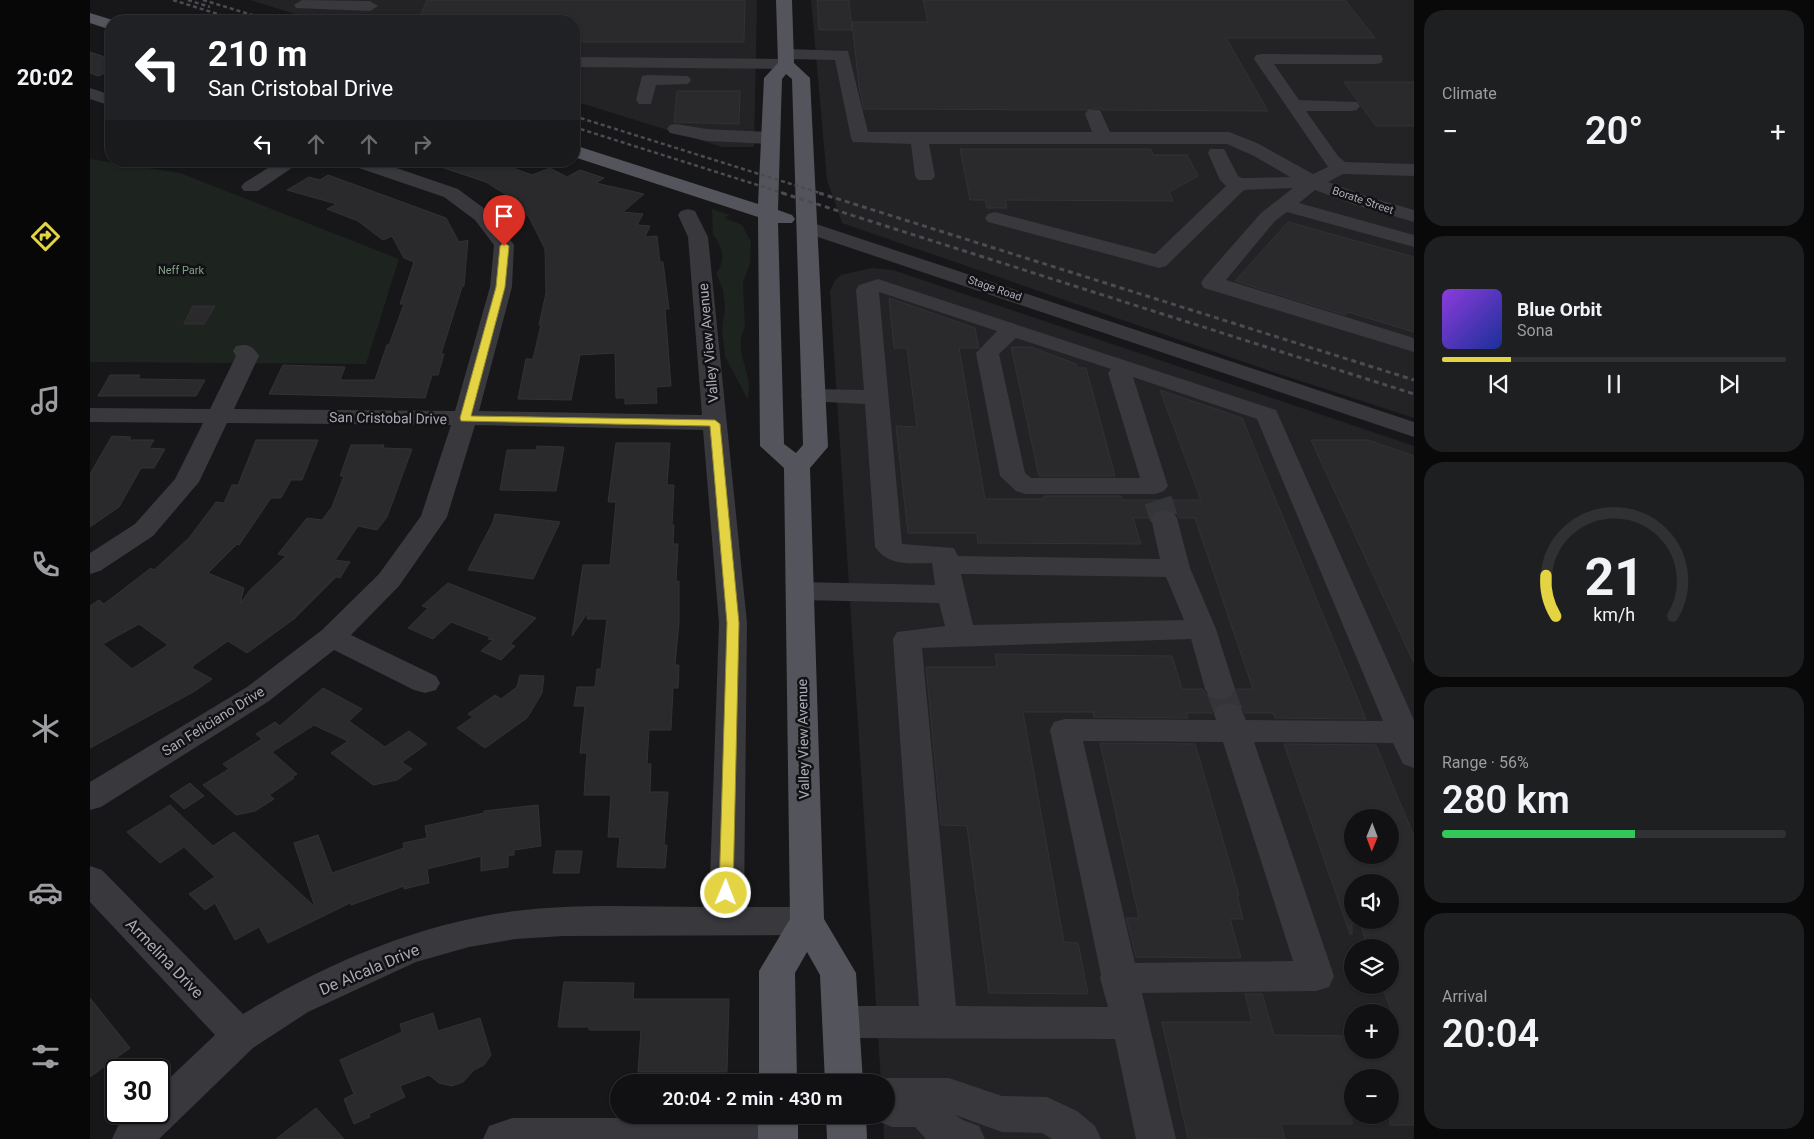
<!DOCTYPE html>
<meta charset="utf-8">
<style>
body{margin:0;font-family:Roboto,sans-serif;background:#1e1f21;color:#f1f3f6;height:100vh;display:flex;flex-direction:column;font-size:19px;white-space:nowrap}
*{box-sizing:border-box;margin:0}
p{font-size:16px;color:#9c9da0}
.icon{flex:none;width:28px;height:28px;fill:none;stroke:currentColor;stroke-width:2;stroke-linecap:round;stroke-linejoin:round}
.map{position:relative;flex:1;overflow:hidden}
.panel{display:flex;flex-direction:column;gap:10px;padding:10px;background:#09090a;width:400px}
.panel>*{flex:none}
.top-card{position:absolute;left:15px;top:15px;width:475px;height:152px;border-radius:20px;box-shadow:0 1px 4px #0004,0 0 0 1px #303133;background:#202124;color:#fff;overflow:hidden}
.needle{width:32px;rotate:181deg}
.buttons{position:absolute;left:1254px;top:809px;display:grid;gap:10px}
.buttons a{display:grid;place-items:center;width:55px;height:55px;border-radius:50%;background:#111113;box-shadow:0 1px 4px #0004,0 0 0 1px #303133;font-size:25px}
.speed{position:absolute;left:15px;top:1059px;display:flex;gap:10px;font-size:25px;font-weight:700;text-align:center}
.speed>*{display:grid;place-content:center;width:65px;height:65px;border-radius:50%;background:#111113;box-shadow:0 1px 4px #0004,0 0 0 1px #303133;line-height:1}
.speed .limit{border:2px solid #111;border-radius:8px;background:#fff;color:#111}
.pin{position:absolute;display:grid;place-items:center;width:42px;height:42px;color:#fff;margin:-51px -21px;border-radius:50% 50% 50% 0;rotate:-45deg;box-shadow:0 0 5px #0007}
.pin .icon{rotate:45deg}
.me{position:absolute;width:55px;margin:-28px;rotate:1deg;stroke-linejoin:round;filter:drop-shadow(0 0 4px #0008)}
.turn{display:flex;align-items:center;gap:18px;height:105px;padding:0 20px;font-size:22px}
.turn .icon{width:65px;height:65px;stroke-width:2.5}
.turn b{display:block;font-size:35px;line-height:42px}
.lanes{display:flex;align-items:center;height:48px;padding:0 20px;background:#0003;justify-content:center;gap:25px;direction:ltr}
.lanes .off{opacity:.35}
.big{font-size:38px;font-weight:600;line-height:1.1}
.panel .tile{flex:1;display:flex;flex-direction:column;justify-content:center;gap:8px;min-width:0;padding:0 18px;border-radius:20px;background:#1e1f21}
.panel .dial{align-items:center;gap:0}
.dial svg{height:130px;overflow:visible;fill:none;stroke:#303133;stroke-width:7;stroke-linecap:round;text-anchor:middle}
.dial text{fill:#f1f3f6;stroke:none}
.song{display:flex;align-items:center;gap:15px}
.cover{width:60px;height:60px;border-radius:8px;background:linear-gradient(135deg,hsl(270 70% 55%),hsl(230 70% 35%))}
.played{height:5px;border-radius:2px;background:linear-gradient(90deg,#e4d343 20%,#303133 20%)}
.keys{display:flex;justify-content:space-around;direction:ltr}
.heat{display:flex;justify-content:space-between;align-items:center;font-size:28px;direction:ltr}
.charge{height:8px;border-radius:4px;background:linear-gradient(90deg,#34c759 56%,#303133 0)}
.trip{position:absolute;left:520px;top:1074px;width:285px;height:50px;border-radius:25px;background:#111113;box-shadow:0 1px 4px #0004,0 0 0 1px #303133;font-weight:600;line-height:50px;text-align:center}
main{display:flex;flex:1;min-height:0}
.menu{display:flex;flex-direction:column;width:90px;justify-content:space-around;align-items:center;background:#070708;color:#9c9da0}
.menu .icon{width:35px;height:35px}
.menu .current{color:#e4d343}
.menu b{font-size:22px;color:#f1f3f6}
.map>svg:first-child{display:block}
</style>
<main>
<nav class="menu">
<b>20:02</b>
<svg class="icon current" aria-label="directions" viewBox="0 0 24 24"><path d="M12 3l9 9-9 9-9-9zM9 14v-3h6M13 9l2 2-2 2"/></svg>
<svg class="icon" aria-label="music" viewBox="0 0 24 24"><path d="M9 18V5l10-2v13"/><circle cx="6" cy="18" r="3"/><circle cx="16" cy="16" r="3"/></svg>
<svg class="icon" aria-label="phone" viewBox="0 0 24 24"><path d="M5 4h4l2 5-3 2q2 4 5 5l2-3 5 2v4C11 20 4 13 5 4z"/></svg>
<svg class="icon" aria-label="climate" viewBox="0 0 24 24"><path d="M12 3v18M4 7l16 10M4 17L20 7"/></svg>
<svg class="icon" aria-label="car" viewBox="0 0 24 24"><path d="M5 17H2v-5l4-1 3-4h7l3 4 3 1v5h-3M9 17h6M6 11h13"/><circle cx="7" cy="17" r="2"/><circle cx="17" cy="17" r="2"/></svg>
<svg class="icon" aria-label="filters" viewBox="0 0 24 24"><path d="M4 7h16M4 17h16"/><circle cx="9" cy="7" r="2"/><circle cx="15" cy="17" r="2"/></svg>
</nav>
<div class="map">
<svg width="1324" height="1139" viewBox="0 0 1324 1139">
<rect width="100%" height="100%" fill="#171719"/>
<g fill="#232325" fill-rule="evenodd">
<path d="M160 0H667L664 147H632L484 101V21H228Z"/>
<path d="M721 0H1324V418L1180 371 752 223 737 180Z"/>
<path d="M781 268 803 270 1324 446V1139H794L793 1115H796V1082H791L740 291 745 280 751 275ZM1262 818H1300V855H1262ZM1262 882H1300V920H1262ZM1262 948H1300V985H1262ZM1262 1012H1300V1050H1262ZM1262 1078H1300V1115H1262Z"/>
</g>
<g fill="#1d231f">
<path d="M0 159 90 173 309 259 276 364 0 362Z"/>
<path d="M622 209 639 215 635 218 652 225 661 242 660 264 653 282 655 328C645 344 655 362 658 379 660 385 658 393 658 400L635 356 632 329 635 308 633 290 626 273C636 262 633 246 623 235Z"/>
</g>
<g fill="#2a2a2c" stroke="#323134" fill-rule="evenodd">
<path d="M337 0H655L654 42H492L484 41V21H328Z"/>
<path d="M727 0H759L762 30H729Z"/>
<path d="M833 0H1255L1285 38H1136L1178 111 1012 110 1010 108 996 110 774 109 769 87 762 22H838Z"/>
<path d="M0 52 21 59V71L8 76 0 73Z"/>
<path d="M1254 82H1324V126H1286Z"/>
<path d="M587 91H650L649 124 584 122Z"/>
<path d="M870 149H1061L1063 155H1097L1108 176 1079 192 1083 201 915 200 917 208H897L895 200H880Z"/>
<path d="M342 161H403L442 175 460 168 477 177 490 170 514 178 506 183 554 194 533 212 553 214 547 225 560 226 555 237 567 236 570 262H573L579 309H575L581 386 566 387 567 403 535 404V398H526L525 353 490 355 481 400 428 399 436 359H443L451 325H449L456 293 455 249 439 217 415 194 396 182 342 164Z"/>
<path d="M238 175 356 218 369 242 378 240 374 286 372 287 351 354H354L348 375H342L335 398 179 394 193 365 255 367 250 380H285L297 345H299L314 304H310L324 262 314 258 302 236 293 240 268 221 237 209 247 204 197 190 219 177 230 180Z"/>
<path d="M1198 222 1324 257V332L1258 312 1255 315 1145 281Z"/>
<path d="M799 298 885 328 889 348H869L895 499H954V496H1031L1032 500H1111L1070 390 1152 418 1276 719 1185 718 1183 713H1155L1150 704 1139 701 1128 704 1122 713H1096L1098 718 1004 717 1003 712H933L974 942 988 943 998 994 899 993 877 826 851 825 836 667H907L905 654 1082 656 1092 689H1113L1118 698 1129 702 1142 698 1147 689H1163L1105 518H1089L1085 511 1074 508 1065 510 1059 518H1043L1051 544 888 543 887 533H818L806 426 827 427 817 348H804Z"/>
<path d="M103 306H125L114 324H94Z"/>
<path d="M921 347H941L986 364 987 368H996L1025 476H949Z"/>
<path d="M20 375H50L48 379 115 380 106 396H8Z"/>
<path d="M22 436 41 437 39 440H64L59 448 75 449 64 468H51L29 507 0 527V474Z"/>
<path d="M166 440H228L212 480H201L191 498H181L149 545 147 544 118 573 154 588 150 604 160 590 196 556 188 554 217 518 232 520 242 507 254 476H250L261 445H294L293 448 322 449 297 517 287 530 268 526 245 560 260 562 250 578 246 577 204 619 157 653 138 641 104 665 102 668 122 679 105 691 0 748V606L9 600 14 604 61 568 64 570 99 538 126 502 134 503 142 485H148ZM49 624 78 645 42 669 13 644Z"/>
<path d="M1221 440H1278L1324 456V663Z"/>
<path d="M526 443H580L577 485H584L582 525H584L583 544H588L586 581H589V622L585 665H589L588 688H583L581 730H559L557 764H561L560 792H578L574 845H577L575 868 527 867 530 837H518L521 795H494L497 753H490L495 706H484L487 687H505L507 669H511L517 619H497L498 612 482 636 493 565H520L526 502H518Z"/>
<path d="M447 446 474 447 466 491 410 490 417 450H446Z"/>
<path d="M405 514 470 522 443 579 378 570 403 522Z"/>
<path d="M358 583 446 618 420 644 425 646 411 660 391 651 403 640 398 639 400 637 361 622 343 639 318 628 338 608 332 606Z"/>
<path d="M430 675 454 676 452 693 437 718 395 748 367 728 383 717 378 714 405 695 411 699 427 687Z"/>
<path d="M233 688 272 709 259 721 295 747 319 731 337 744 312 762 322 769 307 780 283 785 241 753 258 741 224 725 182 752 207 774 202 777 204 778 179 795 184 799 165 811 146 815 113 785 139 769 133 764 172 739 166 734 185 722 190 726Z"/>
<path d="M1010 743 1105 744 1149 895H1147L1153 919H1140L1151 958 1046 957 1036 918H1049Z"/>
<path d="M1194 744 1286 745 1324 836V1125H1300V1078H1262V1124H1191L1195 1139 1098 1138 1072 1022H1162L1155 994H1172L1184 1035 1262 1036V1050H1300V1036H1310L1292 985H1300V948H1278L1269 920H1300V882H1262V934H1260ZM1262 818H1300V855H1262Z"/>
<path d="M100 783 114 796 94 809 80 796Z"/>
<path d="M80 805 123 846 144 832 225 907 204 843 228 835 242 873 314 848 313 843 337 838 335 826 394 813V811L448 805 451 846 424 850V855L418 856V867L391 871V856L337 869 339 883 314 889V886L261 905 260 903 178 943 169 927 145 940 125 903 115 910 99 894 125 877 94 847 70 863 37 832Z"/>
<path d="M466 851H492L489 873H463Z"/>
<path d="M474 982 544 983 543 999H639L637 1072H548L551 1030H499V1027H468Z"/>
<path d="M0 998 40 1048 0 1077Z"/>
<path d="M343 1013 348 1031 390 1018 401 1055 394 1065 384 1070 373 1082 362 1086 349 1083 339 1075 310 1086 315 1097 279 1114 280 1117 264 1124 254 1099 264 1094 250 1060 312 1032 310 1024Z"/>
<path d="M226 1108 254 1139H186Z"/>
</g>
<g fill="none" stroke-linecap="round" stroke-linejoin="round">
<g stroke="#343539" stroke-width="28" stroke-dasharray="28 14" stroke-linecap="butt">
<path d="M1068 500 1074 518"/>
<path d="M1130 689 1139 713"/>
</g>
<g fill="#38383d" fill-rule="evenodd">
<path d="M212 0 280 1 288 6 280 11 206 8 204 5Z"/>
<path d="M696 49 758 51 778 132H1002L995 114 998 110H1010L1020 132H1139L1167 143 1223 174 1238 167 1164 59 1166 55 1172 54 1291 55 1293 59 1291 63 1285 64H1184L1209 100 1267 102 1270 106 1267 110 1261 111H1216L1248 156 1255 162 1324 164V176L1253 174 1238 182 1279 197 1324 210V222L1265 205 1225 190 1209 203 1324 235V247L1197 212 1185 221 1136 280 1324 338V352L1114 288 1111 283 1114 278 1171 213 1203 188 1154 190 1076 266 1069 268 898 222 895 218 898 214 905 212 1065 254 1136 186 1130 180 1118 153 1120 149H1134L1148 176 1152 178 1200 177 1164 156 1137 144H839L845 176 842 180H828L825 176 821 144 763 142 761 138 745 60 696 59 702 60 704 64 702 68 696 69 484 67V57L696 59 690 58 688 54 690 50Z"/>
<path d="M558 75 598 76 601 80 598 84 566 85 561 104H549L546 100 552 76Z"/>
<path d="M0 88 21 95V106L0 99Z"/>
<path d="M586 124 617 129 681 132 688 134 690 138 688 142 681 144 617 141 580 133 577 129 580 125Z"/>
<path d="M189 161H212L168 191H154L151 187 154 183Z"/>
<path d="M258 161H286L368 189 399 212 424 245 422 287 389 411 612 415 598 237 588 215 591 211 598 209 605 211 618 237 657 623 654 907H717L729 911 734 921 729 931 717 935 473 936 426 939 379 947 326 962 218 1012 163 1048 69 1139H22L28 1126 43 1112H69V1088L125 1035 0 902V866L12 870 153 1014C234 964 330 923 425 911 489 903 555 907 619 907L629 623 613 430 385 425 357 517 309 586 261 635 346 676 350 683 346 690 335 693 324 690 244 650 179 701 11 807 0 810V782L157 687 232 630 289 574 331 516 361 425 137 423 109 482 63 536 10 571 0 574V553L45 524 85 479 113 423 0 422V408L120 409 146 356 143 351 146 346C158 343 163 346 169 356L144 409 365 411 400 287 404 245 385 220 354 197 260 165Z"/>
<path d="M717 221 1324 422V437L710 231 707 227 710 223Z"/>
<path d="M788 279 1186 410 1324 720V768L1313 764 1303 743 1164 742 1244 976 1239 987 1226 991 1052 993 1086 1139H1046L1025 1039 751 1038 738 1033 732 1022 738 1011 751 1006H829L803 639 807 632 855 626 849 603 710 600 700 597 696 591 700 585 710 582 845 585 842 563C821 563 799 567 785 547L775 404 715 401 711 396 715 391 723 389 774 390 766 290 769 285ZM789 292 907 331 886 353 910 476 926 491 935 494H1065L1074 491 1078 486 1043 377 1167 419 1293 721 1156 720 1150 706 1139 703 1128 706 1124 714 1126 720 975 719 964 722 960 730 1011 975 1010 978 1018 1007 866 1006 832 648 1101 639 1115 689 1119 696 1130 700 1141 696 1145 689 1126 629 1100 568 1087 518 1083 512 1074 510 1065 512 1061 518 1070 559 868 556 864 548 812 544ZM926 338 1021 369 1018 373 1050 478H941L935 473 909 354ZM871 574 1076 577 1094 620 883 625ZM993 741 1133 742 1203 961 1045 963Z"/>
<path d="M796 1078H859L912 1096 957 1097 987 1111 1005 1126 1011 1139H962L952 1133 912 1132 865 1115 873 1120 889 1126 895 1139H836L825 1127H802L788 1121 785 1115H796V1082H783Z"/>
<path d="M422 1118H688L702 1123 708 1136 706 1139H393L399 1126Z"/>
</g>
<g fill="#54545c" fill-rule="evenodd">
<path d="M686 0H702L704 63 720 78 738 447 720 468 734 919 766 973 773 1082H735L730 975 717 952 705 973 707 1082H669V971L700 919 694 468 670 446 668 217 484 157V145L668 204 674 78 688 63ZM696 74 702 79 713 445 706 453 694 444 688 223H702L705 219 702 215 688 210 692 79Z"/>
<path d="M0 13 26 21H21V30L0 23Z"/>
<rect x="668" y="1115" width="40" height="24"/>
<path d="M736 1115H776L777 1139H737Z"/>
</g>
<g stroke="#4b4b52" stroke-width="2.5" stroke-dasharray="4 3" stroke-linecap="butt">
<path d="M83 0 150 21"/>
<path d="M98 0 120 7"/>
<path d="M113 0 182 21"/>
<path d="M484 116 733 194"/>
<path d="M484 127 696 194"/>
</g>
<g stroke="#4b4b52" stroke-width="3" stroke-dasharray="5 4" stroke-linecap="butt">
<path d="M692 193 1324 394"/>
<path d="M729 193 1324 380"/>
</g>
</g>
<path fill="#e4d343" stroke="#94892c" d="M414 243 419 246 415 287 381 416 625 420 630 424 649 623 643 893 641 897H631L629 893 637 623 620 426 371 421 370 418 406 287 410 246Z"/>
<g text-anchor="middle" stroke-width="5" stroke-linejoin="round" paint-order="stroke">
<g font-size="11" fill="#aaabb7" stroke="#121214">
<text transform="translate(1273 200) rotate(19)" y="4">Borate Street</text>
<text transform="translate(905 288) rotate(19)" y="4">Stage Road</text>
</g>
<g font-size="11" fill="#82a18b" stroke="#121214">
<text x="91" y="274">Neff Park</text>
</g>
<g font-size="14" fill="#aaabb7" stroke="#121214">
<text transform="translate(618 343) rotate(-95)" y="5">Valley View Avenue</text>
<text transform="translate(298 418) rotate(1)" y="5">San Cristobal Drive</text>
<text transform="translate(123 721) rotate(-32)" y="5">San Feliciano Drive</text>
<text transform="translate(713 739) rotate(-91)" y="5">Valley View Avenue</text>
</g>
<g font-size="16" fill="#aaabb7" stroke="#121214">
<text transform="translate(75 958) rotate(46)" y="6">Armelina Drive</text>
<text transform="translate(279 969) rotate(-23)" y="6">De Alcala Drive</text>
</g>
</g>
</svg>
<div class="buttons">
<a><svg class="needle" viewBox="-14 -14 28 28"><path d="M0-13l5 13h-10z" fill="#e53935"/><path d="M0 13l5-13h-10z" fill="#9c9da0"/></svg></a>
<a><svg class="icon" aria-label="sound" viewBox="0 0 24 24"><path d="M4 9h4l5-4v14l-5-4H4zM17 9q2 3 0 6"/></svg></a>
<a><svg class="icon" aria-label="layers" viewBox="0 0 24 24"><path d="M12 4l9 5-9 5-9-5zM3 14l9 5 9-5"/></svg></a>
<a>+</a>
<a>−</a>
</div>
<div class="speed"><div class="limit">30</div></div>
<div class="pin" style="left:414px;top:246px;background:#d93025"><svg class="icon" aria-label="arrive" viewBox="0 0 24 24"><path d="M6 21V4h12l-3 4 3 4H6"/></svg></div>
<svg class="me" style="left:636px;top:893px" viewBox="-20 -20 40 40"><circle r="17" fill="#e4d343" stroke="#fff" stroke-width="3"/><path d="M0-11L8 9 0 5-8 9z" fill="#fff"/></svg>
<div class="trip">20:04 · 2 min · 430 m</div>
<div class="top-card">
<div class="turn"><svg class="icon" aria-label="left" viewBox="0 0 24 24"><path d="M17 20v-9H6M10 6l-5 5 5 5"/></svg><div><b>210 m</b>San Cristobal Drive</div></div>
<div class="lanes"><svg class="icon" aria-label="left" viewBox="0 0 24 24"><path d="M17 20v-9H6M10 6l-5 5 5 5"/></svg><svg class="icon off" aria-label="ahead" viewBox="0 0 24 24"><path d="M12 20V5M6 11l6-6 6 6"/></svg><svg class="icon off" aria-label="ahead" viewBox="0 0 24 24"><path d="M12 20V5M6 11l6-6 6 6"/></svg><svg class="icon off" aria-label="right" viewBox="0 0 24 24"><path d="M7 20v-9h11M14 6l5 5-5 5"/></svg></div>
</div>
</div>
<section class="panel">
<div class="tile"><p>Climate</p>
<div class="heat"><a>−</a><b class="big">20°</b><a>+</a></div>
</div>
<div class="tile">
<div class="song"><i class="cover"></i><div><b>Blue Orbit</b><p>Sona</p></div></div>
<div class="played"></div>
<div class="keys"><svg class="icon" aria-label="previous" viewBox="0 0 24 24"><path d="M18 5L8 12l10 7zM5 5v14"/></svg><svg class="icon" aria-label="pause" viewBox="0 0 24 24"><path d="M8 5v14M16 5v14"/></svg><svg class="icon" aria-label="next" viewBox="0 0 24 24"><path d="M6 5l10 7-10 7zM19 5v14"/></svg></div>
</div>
<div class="tile dial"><svg viewBox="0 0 100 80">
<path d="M14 69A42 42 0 1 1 86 69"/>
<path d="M14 69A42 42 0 0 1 8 44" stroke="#e4d343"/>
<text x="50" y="56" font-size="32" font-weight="700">21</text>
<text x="50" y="72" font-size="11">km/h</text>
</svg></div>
<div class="tile"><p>Range · 56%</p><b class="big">280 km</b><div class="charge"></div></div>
<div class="tile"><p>Arrival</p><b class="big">20:04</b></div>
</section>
</main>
